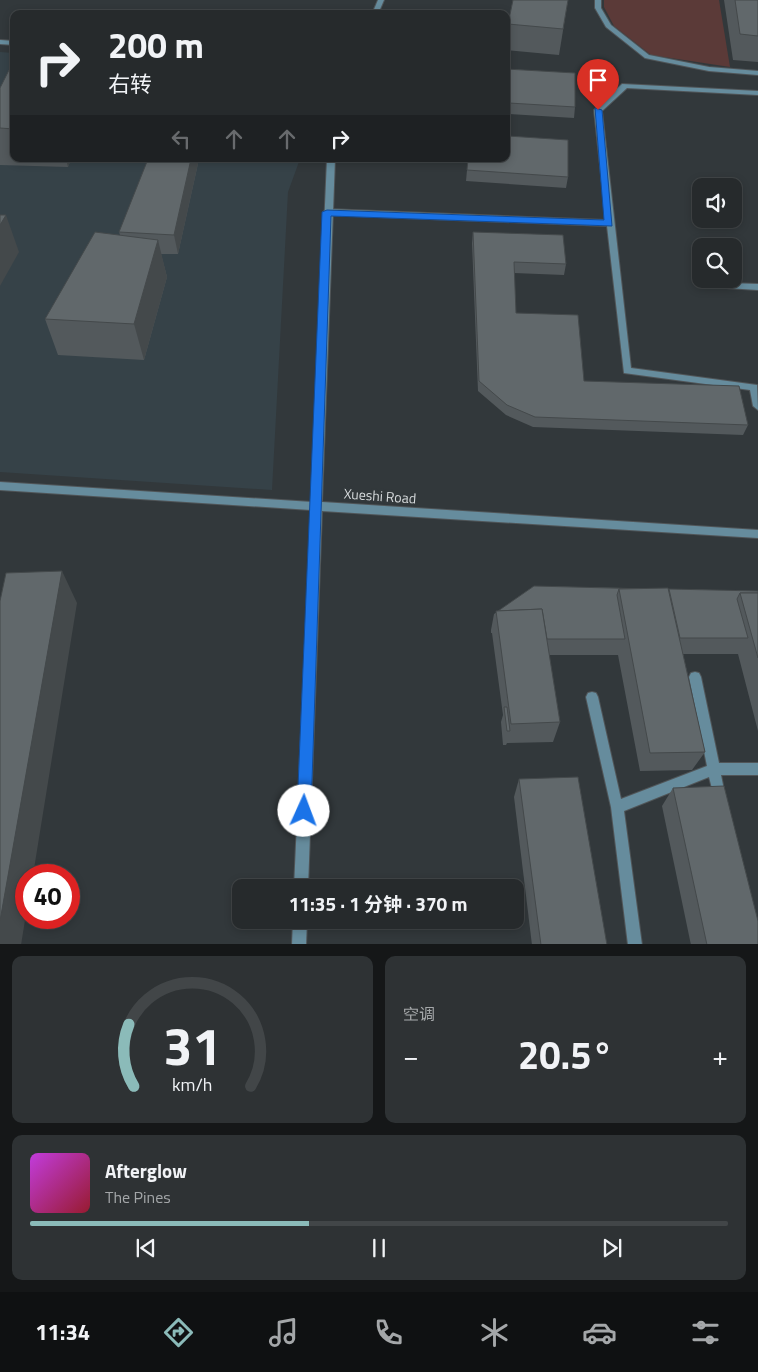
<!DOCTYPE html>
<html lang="zh">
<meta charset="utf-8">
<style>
body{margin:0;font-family:"Titillium Web","Noto Sans SC",sans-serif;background:#2e3234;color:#f1f3f6;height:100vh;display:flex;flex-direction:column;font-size:19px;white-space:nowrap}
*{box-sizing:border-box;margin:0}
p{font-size:16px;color:#a4a7a9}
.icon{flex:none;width:28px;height:28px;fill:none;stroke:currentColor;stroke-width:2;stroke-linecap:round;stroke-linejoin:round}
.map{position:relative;height:944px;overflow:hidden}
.panel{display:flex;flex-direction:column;gap:12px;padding:12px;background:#151718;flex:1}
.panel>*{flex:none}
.banner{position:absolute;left:10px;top:10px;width:500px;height:152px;border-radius:10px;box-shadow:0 2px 8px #0003,0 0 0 1px #424648;background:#262a2c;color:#f1f3f6;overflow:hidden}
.tools{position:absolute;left:692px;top:178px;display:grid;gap:10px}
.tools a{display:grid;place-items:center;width:50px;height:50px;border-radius:10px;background:#262a2c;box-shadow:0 2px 8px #0003,0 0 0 1px #424648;font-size:25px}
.speed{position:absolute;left:15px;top:864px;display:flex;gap:10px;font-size:25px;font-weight:700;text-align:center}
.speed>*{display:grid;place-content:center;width:65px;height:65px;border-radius:50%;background:#262a2c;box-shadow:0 2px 8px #0003,0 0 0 1px #424648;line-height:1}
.speed .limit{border:8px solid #d22;background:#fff;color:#111}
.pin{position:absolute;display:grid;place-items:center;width:42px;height:42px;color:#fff;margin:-51px -21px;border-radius:50% 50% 50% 0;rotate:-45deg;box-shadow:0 0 5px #0007}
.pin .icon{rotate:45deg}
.me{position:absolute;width:55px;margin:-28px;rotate:2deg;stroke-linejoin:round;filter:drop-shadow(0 0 4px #0008)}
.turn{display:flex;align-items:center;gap:18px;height:105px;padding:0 15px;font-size:22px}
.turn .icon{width:65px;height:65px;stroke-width:2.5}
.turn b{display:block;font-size:35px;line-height:42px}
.lanes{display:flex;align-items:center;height:48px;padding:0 15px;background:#0003;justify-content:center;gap:25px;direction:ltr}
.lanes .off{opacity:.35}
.big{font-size:38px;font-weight:700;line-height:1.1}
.panel .tile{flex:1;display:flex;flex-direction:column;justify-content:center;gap:8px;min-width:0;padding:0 18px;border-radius:10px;background:#2e3234}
.panel .dial{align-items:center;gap:0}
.dial svg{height:130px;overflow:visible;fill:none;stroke:#424648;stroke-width:7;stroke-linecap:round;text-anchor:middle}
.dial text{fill:#f1f3f6;stroke:none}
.song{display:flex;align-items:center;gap:15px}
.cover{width:60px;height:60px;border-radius:8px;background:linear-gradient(135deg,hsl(290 70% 55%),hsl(350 70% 35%))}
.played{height:5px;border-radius:2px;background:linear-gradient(90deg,#8bbbb9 40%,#424648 40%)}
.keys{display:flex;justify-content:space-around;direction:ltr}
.heat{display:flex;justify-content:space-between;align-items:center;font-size:28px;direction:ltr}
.panel .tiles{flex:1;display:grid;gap:12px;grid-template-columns:1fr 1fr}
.tile:last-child{grid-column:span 2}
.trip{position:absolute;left:232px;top:879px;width:292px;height:50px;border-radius:10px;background:#262a2c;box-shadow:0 2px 8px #0003,0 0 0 1px #424648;font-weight:700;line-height:50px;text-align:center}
.dock{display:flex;height:80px;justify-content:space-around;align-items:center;background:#0f1112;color:#a4a7a9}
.dock .icon{width:35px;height:35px}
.dock .current{color:#8bbbb9}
.dock b{font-size:22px;color:#f1f3f6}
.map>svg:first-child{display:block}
</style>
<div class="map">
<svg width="758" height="945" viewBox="0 0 758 945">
<rect width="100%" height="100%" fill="#32383b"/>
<path fill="#364248" d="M0 52 14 53V159H300L288 192 272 490 0 472Z"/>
<path fill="#5b3a38" d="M604 0H719L730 67 651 55 614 26 604 7Z"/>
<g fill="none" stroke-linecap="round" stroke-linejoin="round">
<g stroke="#505558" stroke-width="2">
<g id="service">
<path d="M595 0H601V8L611 25 649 55 709 67 758 71V75L709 71 645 58 606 27 595 8Z"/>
<path d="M622 84 758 91V95L627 88 602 111 631 368 757 385 758 410 753 406 750 390 624 373 607 226 327 215 323 212 327 209 606 220 594 110Z"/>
<path d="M729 283 758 284V290L726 288 725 286Z"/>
<path d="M695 672 699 673 701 677 719 763H758V775H721L726 800 724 804 720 806 716 804 709 777 624 811 642 945H628L611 807 586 697 588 693 592 692 596 693 598 697 621 799 707 766 689 677 691 673Z"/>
</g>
</g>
<g stroke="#505558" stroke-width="2">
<g id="tertiary">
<path d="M378 0H384L378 14H372Z"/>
<path d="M0 40 14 41V45L0 44Z"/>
<path d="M327 159H335L322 502 758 530V538L322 511 308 888H294L311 510 0 490V482L312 502Z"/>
<path d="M293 920H307L306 945H292Z"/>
</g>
</g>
<use href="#service" fill="#668c9d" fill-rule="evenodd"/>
<use href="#tertiary" fill="#668c9d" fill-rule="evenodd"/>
</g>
<g fill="#53595c">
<path d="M568 0 559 55 506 50V38L508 24Z"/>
<path d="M724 0H758V62L733 60Z"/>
<path d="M506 69 575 107 574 118 509 114 508 136 568 177 566 188 466 181 468 159Z"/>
<path d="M14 70V159H71L68 167 0 165V88Z"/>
<path d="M199 159 178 254H161L167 277 144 360 58 355 45 319 120 235 119 232Z"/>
<path d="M473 232 566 264 564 275 514 273 516 313 584 381 748 425 743 435 533 427 506 415 478 391 472 243Z"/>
<path d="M534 586 758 591V731L738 654H683L705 752 692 770 640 771 618 655H549L560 722 553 742 507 743 506 745H503L501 722 503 715 492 633H491V630L494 614Z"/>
<path d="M519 779 607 945H532L514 797Z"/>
<path d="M673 788 758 945H691L662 806Z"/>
</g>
<g fill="#44494b">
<path d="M66 159H71L68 167Z"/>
<path d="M191 159H199L178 254 174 235Z"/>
<path d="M6 215 19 252 0 286V225Z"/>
<path d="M158 240 167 277 144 360 134 324Z"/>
<path d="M62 571 77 603 33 875H26V914L21 945H0V921Z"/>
</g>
<g fill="#61686b" stroke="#44494b">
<path d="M513 0H568L563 29 508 24Z"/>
<path d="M735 0H758V36L740 34Z"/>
<path d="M506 69 575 73V107L509 103 508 136 568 140V177L467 170 468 159H506Z"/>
<path d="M9 70H14V129L0 128V88Z"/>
<path d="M148 159H191L174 235 119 232Z"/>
<path d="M0 215H6L0 225Z"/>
<path d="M95 232 158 240 134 324 45 319Z"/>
<path d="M473 232 563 235 566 264 514 262 516 313 578 315 584 381 739 386 748 425 535 417 507 405 479 381Z"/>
<path d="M62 571 0 921V601L6 573Z"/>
<path d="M534 586 649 589H619L617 595 625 639H547L542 609 498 611Z"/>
<path d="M668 588 705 752 650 753 619 589Z"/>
<path d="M669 589 758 591V593H740L737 599 748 638H680Z"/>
<path d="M740 593H758V658Z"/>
<path d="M542 609 560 722 511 724 496 611Z"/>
<path d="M504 707H507L510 731H507Z"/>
<path d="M578 777 607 945H541L519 779Z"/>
<path d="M724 786 758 921V945H707L673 788Z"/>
</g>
<path fill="#1a73e8" stroke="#114b97" d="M595 108 602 110 612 226 331 216 311 811 309 816 304 818 299 816 297 811 322 212 327 210 604 220Z"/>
<g text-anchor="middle" stroke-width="5" stroke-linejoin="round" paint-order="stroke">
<g font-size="14" fill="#d6dadc" stroke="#32383b">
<text transform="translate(380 496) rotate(4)" y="5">Xueshi Road</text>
</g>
</g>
</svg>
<div class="tools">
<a><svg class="icon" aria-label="sound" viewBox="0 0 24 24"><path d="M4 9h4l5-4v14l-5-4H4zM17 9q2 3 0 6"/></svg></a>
<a><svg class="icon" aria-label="search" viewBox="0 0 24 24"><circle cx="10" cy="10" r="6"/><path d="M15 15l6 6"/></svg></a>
</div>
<div class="speed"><div class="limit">40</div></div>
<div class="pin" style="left:598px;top:110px;background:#d93025"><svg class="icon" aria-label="arrive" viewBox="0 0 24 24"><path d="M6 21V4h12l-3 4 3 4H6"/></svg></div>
<svg class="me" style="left:304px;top:811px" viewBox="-20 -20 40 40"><circle r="19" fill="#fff"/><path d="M0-13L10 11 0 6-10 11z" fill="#1a73e8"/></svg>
<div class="trip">11:35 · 1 分钟 · 370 m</div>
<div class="banner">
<div class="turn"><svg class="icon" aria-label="right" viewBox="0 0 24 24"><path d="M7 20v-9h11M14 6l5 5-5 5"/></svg><div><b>200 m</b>右转</div></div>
<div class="lanes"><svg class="icon off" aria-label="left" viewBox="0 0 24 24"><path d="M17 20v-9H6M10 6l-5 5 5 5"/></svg><svg class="icon off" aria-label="ahead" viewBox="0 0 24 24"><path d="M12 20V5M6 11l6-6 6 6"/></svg><svg class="icon off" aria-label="ahead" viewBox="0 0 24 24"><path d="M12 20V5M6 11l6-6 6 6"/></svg><svg class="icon" aria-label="right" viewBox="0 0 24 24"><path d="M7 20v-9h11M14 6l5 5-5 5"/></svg></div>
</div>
</div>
<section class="panel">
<div class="tiles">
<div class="tile dial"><svg viewBox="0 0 100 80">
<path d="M14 69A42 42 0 1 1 86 69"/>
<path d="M14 69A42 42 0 0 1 11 31" stroke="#8bbbb9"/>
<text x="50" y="56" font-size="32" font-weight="700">31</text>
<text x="50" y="72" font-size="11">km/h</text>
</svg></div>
<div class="tile"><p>空调</p>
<div class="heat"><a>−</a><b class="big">20.5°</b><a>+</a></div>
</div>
<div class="tile">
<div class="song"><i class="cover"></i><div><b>Afterglow</b><p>The Pines</p></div></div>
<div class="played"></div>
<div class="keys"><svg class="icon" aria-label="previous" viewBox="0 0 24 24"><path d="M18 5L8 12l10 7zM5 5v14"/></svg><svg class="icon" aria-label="pause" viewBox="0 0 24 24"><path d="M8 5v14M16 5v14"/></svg><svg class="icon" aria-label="next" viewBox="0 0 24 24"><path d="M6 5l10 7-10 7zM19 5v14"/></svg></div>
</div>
</div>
</section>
<nav class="dock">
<b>11:34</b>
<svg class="icon current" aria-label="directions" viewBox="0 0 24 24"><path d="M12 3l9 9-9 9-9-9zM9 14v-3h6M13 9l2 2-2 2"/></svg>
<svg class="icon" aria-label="music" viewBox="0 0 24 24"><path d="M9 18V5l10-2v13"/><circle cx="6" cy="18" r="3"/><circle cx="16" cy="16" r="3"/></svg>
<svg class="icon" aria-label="phone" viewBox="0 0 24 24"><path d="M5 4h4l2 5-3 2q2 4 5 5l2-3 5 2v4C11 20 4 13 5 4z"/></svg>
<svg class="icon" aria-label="climate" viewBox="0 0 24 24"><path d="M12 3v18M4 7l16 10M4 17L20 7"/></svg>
<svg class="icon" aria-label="car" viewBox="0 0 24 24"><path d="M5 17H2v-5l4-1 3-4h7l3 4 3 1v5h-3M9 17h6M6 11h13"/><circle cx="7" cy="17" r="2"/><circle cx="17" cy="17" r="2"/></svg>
<svg class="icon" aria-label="filters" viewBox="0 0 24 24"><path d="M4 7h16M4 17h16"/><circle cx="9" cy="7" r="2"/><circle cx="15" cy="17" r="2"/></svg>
</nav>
